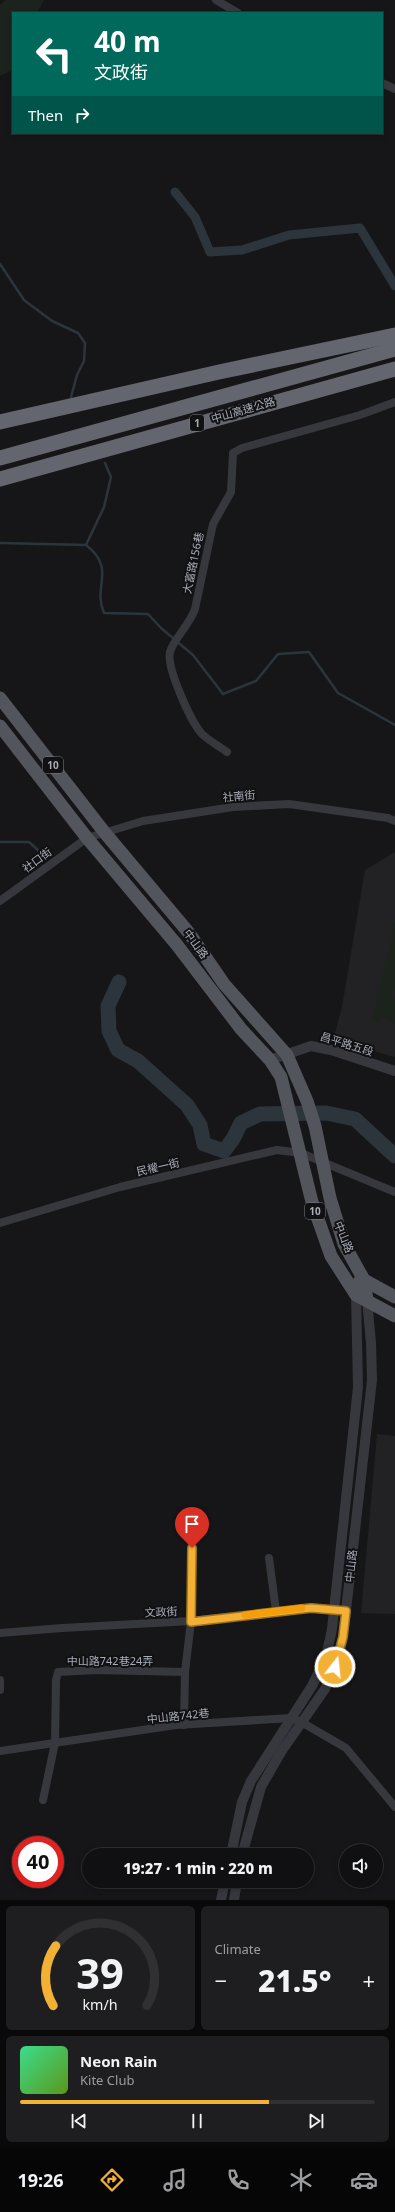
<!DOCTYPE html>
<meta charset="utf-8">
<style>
body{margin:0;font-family:"Noto Sans","Noto Sans TC",sans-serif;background:#1e1e20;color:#f1f3f6;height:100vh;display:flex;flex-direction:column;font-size:15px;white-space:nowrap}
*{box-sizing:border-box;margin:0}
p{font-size:13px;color:#9c9d9f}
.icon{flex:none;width:22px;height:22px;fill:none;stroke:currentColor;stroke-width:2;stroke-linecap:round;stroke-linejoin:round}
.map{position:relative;height:1900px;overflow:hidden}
.drawer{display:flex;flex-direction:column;gap:6px;padding:6px;background:#09090a;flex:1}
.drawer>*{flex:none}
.hud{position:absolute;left:12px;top:12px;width:371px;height:122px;border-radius:0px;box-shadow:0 2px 6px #0003,0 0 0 1px #303032;background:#00695c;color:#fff;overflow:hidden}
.controls{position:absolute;left:339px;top:1844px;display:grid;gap:8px}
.controls a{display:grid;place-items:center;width:44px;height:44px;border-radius:50%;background:#101012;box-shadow:0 2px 6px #0003,0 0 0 1px #303032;font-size:20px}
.speed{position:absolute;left:12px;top:1836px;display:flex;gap:8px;font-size:20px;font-weight:700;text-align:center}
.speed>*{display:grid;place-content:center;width:52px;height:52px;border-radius:50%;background:#101012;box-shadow:0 2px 6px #0003,0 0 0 1px #303032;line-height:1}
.speed .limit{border:6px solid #d22;background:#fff;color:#111}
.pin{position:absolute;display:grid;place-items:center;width:34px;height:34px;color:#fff;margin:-41px -17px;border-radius:50% 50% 50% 0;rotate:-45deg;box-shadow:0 0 4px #0007}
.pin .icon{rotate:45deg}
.me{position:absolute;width:44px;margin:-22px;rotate:16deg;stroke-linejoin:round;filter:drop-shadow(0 0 3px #0008)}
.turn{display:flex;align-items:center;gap:14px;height:84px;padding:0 16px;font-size:18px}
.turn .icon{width:52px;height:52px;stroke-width:2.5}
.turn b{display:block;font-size:28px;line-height:34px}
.then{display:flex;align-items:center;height:38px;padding:0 16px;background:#0003;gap:8px;font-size:15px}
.big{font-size:30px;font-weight:800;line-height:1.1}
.drawer .tile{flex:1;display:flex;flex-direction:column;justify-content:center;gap:6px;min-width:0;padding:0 14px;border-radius:6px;background:#1e1e20}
.drawer .dial{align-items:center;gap:0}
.dial svg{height:104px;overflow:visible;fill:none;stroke:#303032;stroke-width:7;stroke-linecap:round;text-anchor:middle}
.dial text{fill:#f1f3f6;stroke:none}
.song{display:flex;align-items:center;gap:12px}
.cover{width:48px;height:48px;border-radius:6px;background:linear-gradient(135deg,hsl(150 70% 55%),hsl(90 70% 35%))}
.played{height:4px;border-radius:2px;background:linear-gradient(90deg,#f2b134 70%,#303032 70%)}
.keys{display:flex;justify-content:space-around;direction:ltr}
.heat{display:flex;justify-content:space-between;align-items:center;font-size:22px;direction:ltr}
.drawer .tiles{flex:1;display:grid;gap:6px;grid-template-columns:1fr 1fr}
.tile:last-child{grid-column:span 2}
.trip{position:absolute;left:82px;top:1848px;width:232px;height:40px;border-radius:20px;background:#101012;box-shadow:0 2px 6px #0003,0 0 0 1px #303032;font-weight:800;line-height:40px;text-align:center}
.tab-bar{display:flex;height:64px;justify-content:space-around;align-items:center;background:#060607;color:#9c9d9f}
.tab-bar .icon{width:28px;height:28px}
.tab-bar .active{color:#f2b134}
.tab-bar b{font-size:18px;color:#f1f3f6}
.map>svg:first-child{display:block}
</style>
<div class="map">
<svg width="395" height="1900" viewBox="0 0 395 1900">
<rect width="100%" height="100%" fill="#161618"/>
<g fill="#222225">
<path d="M395 852V1057L333 1040 342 1007 365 870Z"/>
<path d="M377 1434 395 1436V1614L361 1613Z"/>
</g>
<g fill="#1c231d">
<path d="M6 0H44L37 13H13V70L0 76V5Z"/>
<path d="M395 921V989L391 990 395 1001V1024L381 1016 379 1023 372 1021Z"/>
</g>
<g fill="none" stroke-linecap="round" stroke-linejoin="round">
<g stroke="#2c353c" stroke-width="2.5">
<path d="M0 264 24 300 52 321 78 333 85 343 84 361 77 375 71 397"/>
<path d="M0 543 86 545C117 569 92 586 104 613L148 614 161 628 193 655 223 694 256 681 278 654 309 652 338 693 395 725"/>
<path d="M86 545 104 507 111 477 105 463"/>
<path d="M0 842H29L39 851"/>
</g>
<path stroke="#2c353c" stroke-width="9" d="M175 192 195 217 210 252 242 250 289 235 360 228 395 286"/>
<path stroke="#2c353c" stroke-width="15" d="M119 982 108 1006 109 1031 118 1050 138 1061 187 1105 200 1125 204 1144 224 1151 233 1139 241 1123 260 1114 326 1113 355 1119 395 1156"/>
<g stroke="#37383d" stroke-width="8">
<path d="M216 0 238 13"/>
<path d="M382 83 395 89"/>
<path d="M227 752C219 746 209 741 202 734 191 722 166 667 170 652 173 640 190 624 195 609L213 524 231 492 233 453 242 448 360 415 395 402"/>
<path d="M0 901 87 838 143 821 233 807 289 804 388 818 395 821"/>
<path d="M0 1223 120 1187 277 1150 301 1153 395 1192"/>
<path d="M269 1558 276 1611"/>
<path d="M0 1633 62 1628 191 1621 311 1607 346 1611"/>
<path d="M0 1680V1690"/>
<path d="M184 1725 185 1672 191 1621 192 1518"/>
<path d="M0 1751 176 1725 291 1718 303 1723 346 1748 395 1807"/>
<path d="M43 1800 55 1743 56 1680 58 1672 97 1670 185 1672"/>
</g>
<g stroke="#37383d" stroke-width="10">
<path d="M270 1060 311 1046 331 1050 395 1071"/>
<path d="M231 1855 242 1802 251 1781 312 1686 326 1657 332 1629 358 1387 356 1295"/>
<path d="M242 1855 261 1787 281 1752 325 1689 338 1659 343 1637 372 1380 371 1343 367 1300"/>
<path d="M221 1900 225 1881"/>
<path d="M234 1900 237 1881"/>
</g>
<g stroke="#53555c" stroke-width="13">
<path d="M0 698 105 833 189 933 224 984 287 1055 307 1101 315 1126 330 1198 344 1244 364 1280 367 1300"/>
<path d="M0 726 87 838 177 945 241 1029 270 1060 281 1077 312 1202 331 1256 356 1295 395 1316"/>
<path d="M359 1282 364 1280 395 1297"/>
</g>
<g stroke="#63666e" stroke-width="15">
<path d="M0 422 219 372 395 335"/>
<path d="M0 458 395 349"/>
<path d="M0 479 395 369"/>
</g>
</g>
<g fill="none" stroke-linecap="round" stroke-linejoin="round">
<g stroke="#9d7322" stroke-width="10">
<path id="route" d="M192 1548 191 1622 311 1608 346 1611 343 1637 335 1667"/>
</g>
<use href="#route" stroke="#f2b134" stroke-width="7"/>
<path stroke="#f59e0b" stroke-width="7" d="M245 1615 302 1608"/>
</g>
<g text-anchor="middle" stroke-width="4" stroke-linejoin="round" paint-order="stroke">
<g fill="#111113" stroke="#7b7e86" stroke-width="1">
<rect x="190" y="415" width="14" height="16" rx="3"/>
<rect x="43" y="757" width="20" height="16" rx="3"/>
<rect x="305" y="1203" width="20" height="16" rx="3"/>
</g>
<g font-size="10" font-weight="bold" fill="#a8adb8">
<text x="197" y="427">1</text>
<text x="53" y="769">10</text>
<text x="315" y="1215">10</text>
</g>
<g font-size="11" fill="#a8adb8" stroke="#111113">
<text transform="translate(243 410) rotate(-16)" y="4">中山高速公路</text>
<text transform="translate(193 563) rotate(-78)" y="4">大富路156巷</text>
<text transform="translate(239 796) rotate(-5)" y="4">社南街</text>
<text transform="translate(37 860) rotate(-36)" y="4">社口街</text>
<text transform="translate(196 944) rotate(54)" y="4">中山路</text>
<text transform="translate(347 1044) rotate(17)" y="4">昌平路五段</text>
<text transform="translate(158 1167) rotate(-13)" y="4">民權一街</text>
<text transform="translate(344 1237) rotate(68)" y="4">中山路</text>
<text transform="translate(351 1566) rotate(-84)" y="4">中山路</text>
<text transform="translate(161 1612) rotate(-3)" y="4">文政街</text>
<text x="110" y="1665">中山路742巷24弄</text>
<text transform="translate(178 1716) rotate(-6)" y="4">中山路742巷</text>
</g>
</g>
</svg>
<div class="controls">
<a><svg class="icon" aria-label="sound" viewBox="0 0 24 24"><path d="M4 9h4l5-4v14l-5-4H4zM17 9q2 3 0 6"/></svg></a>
</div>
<div class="speed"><div class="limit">40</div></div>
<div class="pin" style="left:192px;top:1548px;background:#d93025"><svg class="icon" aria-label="arrive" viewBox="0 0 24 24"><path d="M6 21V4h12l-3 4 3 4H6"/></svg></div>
<svg class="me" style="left:335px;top:1667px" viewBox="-20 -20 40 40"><circle r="17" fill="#f2b134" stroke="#fff" stroke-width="3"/><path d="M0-11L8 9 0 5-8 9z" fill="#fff"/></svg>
<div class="trip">19:27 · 1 min · 220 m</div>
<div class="hud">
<div class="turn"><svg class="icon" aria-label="left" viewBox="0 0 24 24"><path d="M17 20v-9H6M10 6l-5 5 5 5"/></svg><div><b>40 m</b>文政街</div></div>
<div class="then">Then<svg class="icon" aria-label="right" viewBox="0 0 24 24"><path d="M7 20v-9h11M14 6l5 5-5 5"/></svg></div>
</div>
</div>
<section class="drawer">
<div class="tiles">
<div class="tile dial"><svg viewBox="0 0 100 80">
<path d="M14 69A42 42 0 1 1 86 69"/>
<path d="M14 69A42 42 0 0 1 16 23" stroke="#f2b134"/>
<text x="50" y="56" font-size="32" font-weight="700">39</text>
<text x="50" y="72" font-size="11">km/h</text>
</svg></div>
<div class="tile"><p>Climate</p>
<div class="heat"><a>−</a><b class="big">21.5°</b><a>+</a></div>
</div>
<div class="tile">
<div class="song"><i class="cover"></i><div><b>Neon Rain</b><p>Kite Club</p></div></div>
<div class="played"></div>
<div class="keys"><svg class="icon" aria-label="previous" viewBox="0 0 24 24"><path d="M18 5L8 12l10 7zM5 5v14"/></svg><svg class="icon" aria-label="pause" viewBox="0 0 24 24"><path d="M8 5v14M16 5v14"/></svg><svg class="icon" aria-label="next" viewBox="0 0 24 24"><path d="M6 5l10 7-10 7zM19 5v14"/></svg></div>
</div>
</div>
</section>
<nav class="tab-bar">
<b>19:26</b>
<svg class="icon active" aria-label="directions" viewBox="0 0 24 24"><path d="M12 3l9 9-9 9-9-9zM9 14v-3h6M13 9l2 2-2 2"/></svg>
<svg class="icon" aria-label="music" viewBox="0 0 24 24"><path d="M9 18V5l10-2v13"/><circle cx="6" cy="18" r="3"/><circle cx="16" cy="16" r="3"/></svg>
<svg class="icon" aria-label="phone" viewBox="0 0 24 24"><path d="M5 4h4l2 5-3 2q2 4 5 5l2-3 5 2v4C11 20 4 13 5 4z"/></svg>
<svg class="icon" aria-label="climate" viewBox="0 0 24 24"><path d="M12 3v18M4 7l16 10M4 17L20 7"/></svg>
<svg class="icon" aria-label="car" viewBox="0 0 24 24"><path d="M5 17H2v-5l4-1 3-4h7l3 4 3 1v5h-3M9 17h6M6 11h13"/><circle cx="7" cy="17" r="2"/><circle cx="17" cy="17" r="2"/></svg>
</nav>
